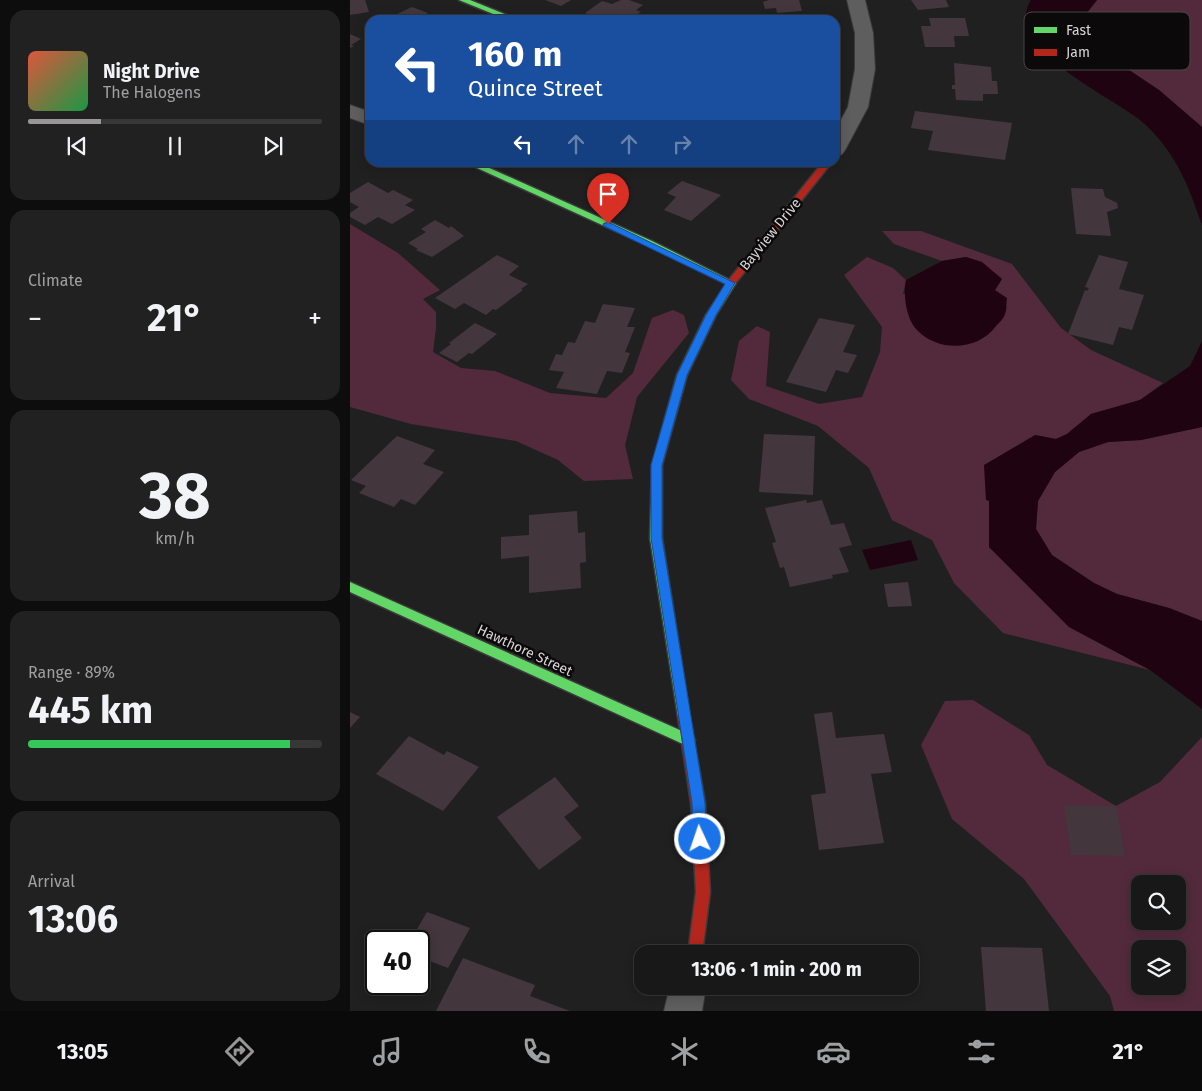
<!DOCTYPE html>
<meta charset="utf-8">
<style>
body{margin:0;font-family:"Fira Sans",sans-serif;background:#222121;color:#f1f3f6;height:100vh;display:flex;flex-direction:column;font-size:19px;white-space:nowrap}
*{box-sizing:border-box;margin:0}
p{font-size:16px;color:#9fa0a2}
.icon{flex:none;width:28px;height:28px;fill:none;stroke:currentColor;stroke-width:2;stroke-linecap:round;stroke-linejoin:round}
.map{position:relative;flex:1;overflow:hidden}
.details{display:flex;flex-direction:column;gap:10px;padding:10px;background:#0e0d0d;width:350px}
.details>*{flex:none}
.banner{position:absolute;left:15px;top:15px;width:475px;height:152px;border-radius:15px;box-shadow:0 2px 12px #0003,0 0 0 1px #373737;background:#1a4fa0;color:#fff;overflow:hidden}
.buttons{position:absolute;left:781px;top:875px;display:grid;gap:10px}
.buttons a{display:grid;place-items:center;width:55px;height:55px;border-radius:10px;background:#191818;box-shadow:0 2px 12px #0003,0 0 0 1px #373737;font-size:25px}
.speed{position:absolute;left:15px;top:930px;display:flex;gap:10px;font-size:25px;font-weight:700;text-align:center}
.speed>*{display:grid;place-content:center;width:65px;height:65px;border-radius:50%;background:#191818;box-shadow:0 2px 12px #0003,0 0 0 1px #373737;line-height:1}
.speed .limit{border:2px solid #111;border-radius:8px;background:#fff;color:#111}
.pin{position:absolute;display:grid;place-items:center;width:42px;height:42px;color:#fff;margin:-51px -21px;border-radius:50% 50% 50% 0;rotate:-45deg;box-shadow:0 0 5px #0007}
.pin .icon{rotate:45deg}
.me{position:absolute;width:55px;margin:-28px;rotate:357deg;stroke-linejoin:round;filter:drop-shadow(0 0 4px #0008)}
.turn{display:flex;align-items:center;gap:18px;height:105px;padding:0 20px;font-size:22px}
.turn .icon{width:65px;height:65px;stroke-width:2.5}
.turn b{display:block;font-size:35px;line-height:42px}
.lanes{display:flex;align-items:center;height:48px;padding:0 20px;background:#0003;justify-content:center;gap:25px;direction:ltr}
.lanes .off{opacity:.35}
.big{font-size:38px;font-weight:700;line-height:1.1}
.details .widget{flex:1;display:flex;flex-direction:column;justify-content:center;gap:8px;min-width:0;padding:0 18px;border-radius:15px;background:#222121}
.details .dial{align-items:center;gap:0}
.dial b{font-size:65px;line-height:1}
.song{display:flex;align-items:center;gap:15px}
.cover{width:60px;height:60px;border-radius:8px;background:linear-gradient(135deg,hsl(10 70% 55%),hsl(140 70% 35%))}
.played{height:5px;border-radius:2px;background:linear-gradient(90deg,#979596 25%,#373737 25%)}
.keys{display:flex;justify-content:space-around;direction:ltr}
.heat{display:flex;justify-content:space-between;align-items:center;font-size:28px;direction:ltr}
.charge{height:8px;border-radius:4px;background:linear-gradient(90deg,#34c759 89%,#373737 0)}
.trip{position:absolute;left:284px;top:945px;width:285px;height:50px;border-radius:15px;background:#191818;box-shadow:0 2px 12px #0003,0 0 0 1px #373737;font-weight:700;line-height:50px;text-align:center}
.dock{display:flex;height:80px;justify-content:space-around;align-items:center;background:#0a0a0a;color:#9fa0a2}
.dock .icon{width:35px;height:35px}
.dock .active{color:#979596}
.dock b{font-size:22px;color:#f1f3f6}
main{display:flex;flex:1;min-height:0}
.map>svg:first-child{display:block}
</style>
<main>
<section class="details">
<div class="widget">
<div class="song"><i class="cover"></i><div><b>Night Drive</b><p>The Halogens</p></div></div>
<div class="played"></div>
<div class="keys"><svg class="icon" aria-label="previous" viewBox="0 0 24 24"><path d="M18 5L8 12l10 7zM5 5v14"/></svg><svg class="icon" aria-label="pause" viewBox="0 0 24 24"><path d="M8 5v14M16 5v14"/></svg><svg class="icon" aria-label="next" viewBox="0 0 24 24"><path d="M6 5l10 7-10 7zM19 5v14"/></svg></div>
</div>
<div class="widget"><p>Climate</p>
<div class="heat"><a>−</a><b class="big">21°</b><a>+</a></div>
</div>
<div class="widget dial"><b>38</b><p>km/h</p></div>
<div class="widget"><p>Range · 89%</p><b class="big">445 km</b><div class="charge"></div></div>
<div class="widget"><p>Arrival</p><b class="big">13:06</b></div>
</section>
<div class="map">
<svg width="852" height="1011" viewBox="0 0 852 1011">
<rect width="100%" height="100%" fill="#212020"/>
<g fill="#522a3c" fill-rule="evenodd">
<path d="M747 0H852V127L809 90 746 48 732 31 736 14Z"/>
<path d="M0 224 48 253 90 290 73 299 86 312V328L83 352 111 368 145 371 200 393 256 398 283 373 302 318 323 310 334 315 339 333 287 397 275 445 283 479 234 481 208 460 166 441 61 424 0 407Z"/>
<path d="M532 231H571L662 264 711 328 741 350 813 383 790 400 741 414 717 434 706 439 685 435 639 501V547L719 627 800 670 653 633 604 583 582 540 542 520 519 468 468 426 399 399 381 380 389 341 407 326 420 332 416 386 469 404 512 397 530 352 532 327 494 275 517 257 543 268 556 280 553 294 645 290 652 279 642 271 616 257 592 261 544 244Z"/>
<path d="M852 427V621L819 608 767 594 744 583 702 555 686 529 688 501 705 472 729 452 758 442 791 440Z"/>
<path d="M623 700 679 735 697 765 766 806 810 782 852 737V1011H764L760 996 674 879 602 819 571 745 595 701ZM790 884H828V921H790ZM790 949H828V986H790Z"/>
</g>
<g fill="#1f0311">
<path d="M681 0H747L736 14 732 31 746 48 809 90 852 127V225C838 185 828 157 797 126 770 99 649 50 681 0Z"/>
<path d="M616 257 632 262 652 279 645 290 657 298C656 303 657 310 655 314 654 318 649 323 646 326 628 351 589 352 568 331 556 320 553 295 556 280L592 261Z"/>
<path d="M852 341V427L791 440 758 442 729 452 705 472 688 501 686 529 702 555 744 583 767 594 819 608 852 621V709L800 670 719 627 639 547V501L636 500 634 465 685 435 706 439 717 434 741 414 790 400 840 366Z"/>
<path d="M561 540 568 560 520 570 512 550Z"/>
</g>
<g fill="#44363d">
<path d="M0 0H15L19 12 0 15Z"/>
<path d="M195 0H221L211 6Z"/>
<path d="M271 0H279L293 5 286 10 291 12 277 20H253L235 13 252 1 262 4Z"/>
<path d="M419 0H449L452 11 427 13 426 8 415 9 413 2Z"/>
<path d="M561 0H596L599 7 568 10Z"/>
<path d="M62 7 78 13 65 20H52L43 16Z"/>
<path d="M579 18H615L619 36H604L605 47H575L571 26H581Z"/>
<path d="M0 34 11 39 1 45 4 46 0 48Z"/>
<path d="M604 63 641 67 642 81H647L648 94H633V101L606 100 605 89H602V85H605Z"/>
<path d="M565 111 662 123 655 160 578 150 583 131 561 128Z"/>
<path d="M332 181 371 195 341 221 314 210 326 197 317 193Z"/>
<path d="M18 182 38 193 43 190 63 200 55 205 65 210 42 224 28 217 15 225 0 217V213L9 207 0 202V193Z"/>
<path d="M721 188 753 189 755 197 767 203 768 208 757 212 761 236 726 234Z"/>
<path d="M85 220 99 228 101 226 114 236 82 257 66 250 68 249 58 243 76 232 71 229Z"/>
<path d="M147 255 169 266 159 275 178 284 171 289 173 290 146 310 143 309 136 315 114 303 105 309 85 298Z"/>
<path d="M749 255 778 262 769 289 794 295 782 330 769 327 763 345 718 334 735 290 737 291 739 288 735 287Z"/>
<path d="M253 304 285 308 277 327H285L275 352 280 353 272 373 257 371 247 394 206 388 214 372 199 370 206 354 212 355 218 342 225 343 235 321 245 323Z"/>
<path d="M469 318 505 325 493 352 507 355 498 373 486 370 476 392 436 382Z"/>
<path d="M125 323 147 334 122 354 119 353 107 362 89 353 101 344 99 343Z"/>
<path d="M414 434 465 436 463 495 409 492Z"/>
<path d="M47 436 85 450 73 464 94 472 65 505 51 499 44 507 9 493 16 486 1 480Z"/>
<path d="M456 500 457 503 472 500 481 525 494 523 502 545 489 548 499 572 482 575 483 578 440 587 434 567 430 568 422 543 426 542 415 508Z"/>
<path d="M227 511 228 533 235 532 236 562 230 563 231 588 179 593V556L151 559V537L179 535V515Z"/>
<path d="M558 582 562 606 538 607 534 584Z"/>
<path d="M0 712 10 717 0 728Z"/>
<path d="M482 712 486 738 534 734 542 772 521 774 534 843 469 850 461 795 476 793 464 714Z"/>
<path d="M59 736 94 755 97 751 129 767 93 811 26 774Z"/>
<path d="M205 777 229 806 214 817 232 838 189 870 147 817Z"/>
<path d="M714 805 766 806 775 856 721 855Z"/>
<path d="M77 912 120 928 98 968 69 957V941H60Z"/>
<path d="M631 947 692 948 699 1011H636Z"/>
<path d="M113 958 185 985 180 996 220 1011H86Z"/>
</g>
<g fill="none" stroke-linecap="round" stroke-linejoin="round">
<g stroke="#3c3a3b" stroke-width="2">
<g id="street">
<path d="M497 0H515L523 33 525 69 518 107 495 150 492 154 485 156V131L498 107 505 69V33Z"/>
<path d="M0 105 20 112V125L0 118Z"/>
<path d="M320 986H356L352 1011H314Z"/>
</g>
</g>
<g stroke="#3c3a3b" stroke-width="3">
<g id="fast">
<path d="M109 0H120L169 20H158Z"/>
<path d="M114 162H126L302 241 386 283 366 315 337 375 312 465V538L340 717 339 721 334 723 329 721 328 717 300 538 302 465 327 375 356 315 376 284 296 245Z"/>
<path d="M0 582 343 736 345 740 343 744 338 746 333 744 0 592Z"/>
</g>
</g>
<g stroke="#3c3a3b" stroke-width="3">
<g id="jam">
<path d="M473 162H482L384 285H378V281Z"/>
<path d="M334 711 339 713 340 717 355 803 360 892 352 954H338L346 892 341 803 328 717 329 713Z"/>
</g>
</g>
<use href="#street" fill="#5f5e5e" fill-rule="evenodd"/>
<use href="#fast" fill="#63d668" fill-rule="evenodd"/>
<use href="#jam" fill="#b3261e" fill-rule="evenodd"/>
</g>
<path fill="#1a73e8" stroke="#114b97" d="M258 222 385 283 366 315 337 375 312 465V538L355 803 357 839 355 843 350 845 345 843 343 839 342 803 301 538V465L327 375 356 315 375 284 254 226 253 224Z"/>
<g text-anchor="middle" stroke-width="5" stroke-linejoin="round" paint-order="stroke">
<g font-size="14" fill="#d7d4d5" stroke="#0b090a">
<text transform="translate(420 234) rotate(-51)" y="5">Bayview Drive</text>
<text transform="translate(175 650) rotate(25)" y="5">Hawthore Street</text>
</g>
</g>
<rect x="674" y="12" width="166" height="58" rx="8" fill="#0b090a" stroke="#484647" stroke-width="1"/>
<rect x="684" y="27" width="23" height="6" fill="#63d668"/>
<rect x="684" y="49" width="23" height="7" fill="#b3261e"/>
<g font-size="14" fill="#d7d4d5">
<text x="716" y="35">Fast</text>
<text x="716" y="57">Jam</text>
</g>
</svg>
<div class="buttons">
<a><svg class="icon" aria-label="search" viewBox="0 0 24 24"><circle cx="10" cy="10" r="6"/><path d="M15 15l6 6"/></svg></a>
<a><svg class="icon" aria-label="layers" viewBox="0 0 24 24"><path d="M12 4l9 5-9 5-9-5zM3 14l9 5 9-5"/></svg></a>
</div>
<div class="speed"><div class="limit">40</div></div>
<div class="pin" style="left:258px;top:224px;background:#d93025"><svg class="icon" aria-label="arrive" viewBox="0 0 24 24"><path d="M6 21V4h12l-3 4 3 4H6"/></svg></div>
<svg class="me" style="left:350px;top:839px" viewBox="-20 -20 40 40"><circle r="17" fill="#1a73e8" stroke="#fff" stroke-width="3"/><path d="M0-11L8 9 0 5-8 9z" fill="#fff"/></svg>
<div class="trip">13:06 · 1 min · 200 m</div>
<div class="banner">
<div class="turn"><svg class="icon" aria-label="left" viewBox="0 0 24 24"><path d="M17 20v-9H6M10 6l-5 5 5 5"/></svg><div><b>160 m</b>Quince Street</div></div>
<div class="lanes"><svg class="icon" aria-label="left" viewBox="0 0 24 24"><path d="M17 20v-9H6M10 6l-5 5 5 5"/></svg><svg class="icon off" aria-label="ahead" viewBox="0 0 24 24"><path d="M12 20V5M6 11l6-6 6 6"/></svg><svg class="icon off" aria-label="ahead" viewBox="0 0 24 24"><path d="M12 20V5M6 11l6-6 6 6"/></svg><svg class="icon off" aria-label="right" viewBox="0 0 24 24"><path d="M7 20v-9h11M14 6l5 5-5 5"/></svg></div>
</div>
</div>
</main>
<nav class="dock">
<b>13:05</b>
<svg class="icon active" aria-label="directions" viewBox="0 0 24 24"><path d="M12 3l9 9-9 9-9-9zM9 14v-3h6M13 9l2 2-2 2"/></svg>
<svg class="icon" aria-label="music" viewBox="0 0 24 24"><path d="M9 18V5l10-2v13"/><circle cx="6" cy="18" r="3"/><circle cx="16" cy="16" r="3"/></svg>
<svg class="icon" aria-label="phone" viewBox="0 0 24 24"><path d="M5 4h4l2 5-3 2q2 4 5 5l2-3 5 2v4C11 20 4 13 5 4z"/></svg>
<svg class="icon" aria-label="climate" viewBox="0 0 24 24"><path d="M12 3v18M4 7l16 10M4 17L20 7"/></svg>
<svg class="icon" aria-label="car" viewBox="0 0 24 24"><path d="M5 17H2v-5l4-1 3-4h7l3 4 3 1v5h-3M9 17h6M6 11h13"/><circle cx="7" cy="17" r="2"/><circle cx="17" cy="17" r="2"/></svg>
<svg class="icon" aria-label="filters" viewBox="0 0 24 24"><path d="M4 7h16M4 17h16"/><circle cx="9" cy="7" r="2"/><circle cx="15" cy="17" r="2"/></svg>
<b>21°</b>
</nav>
